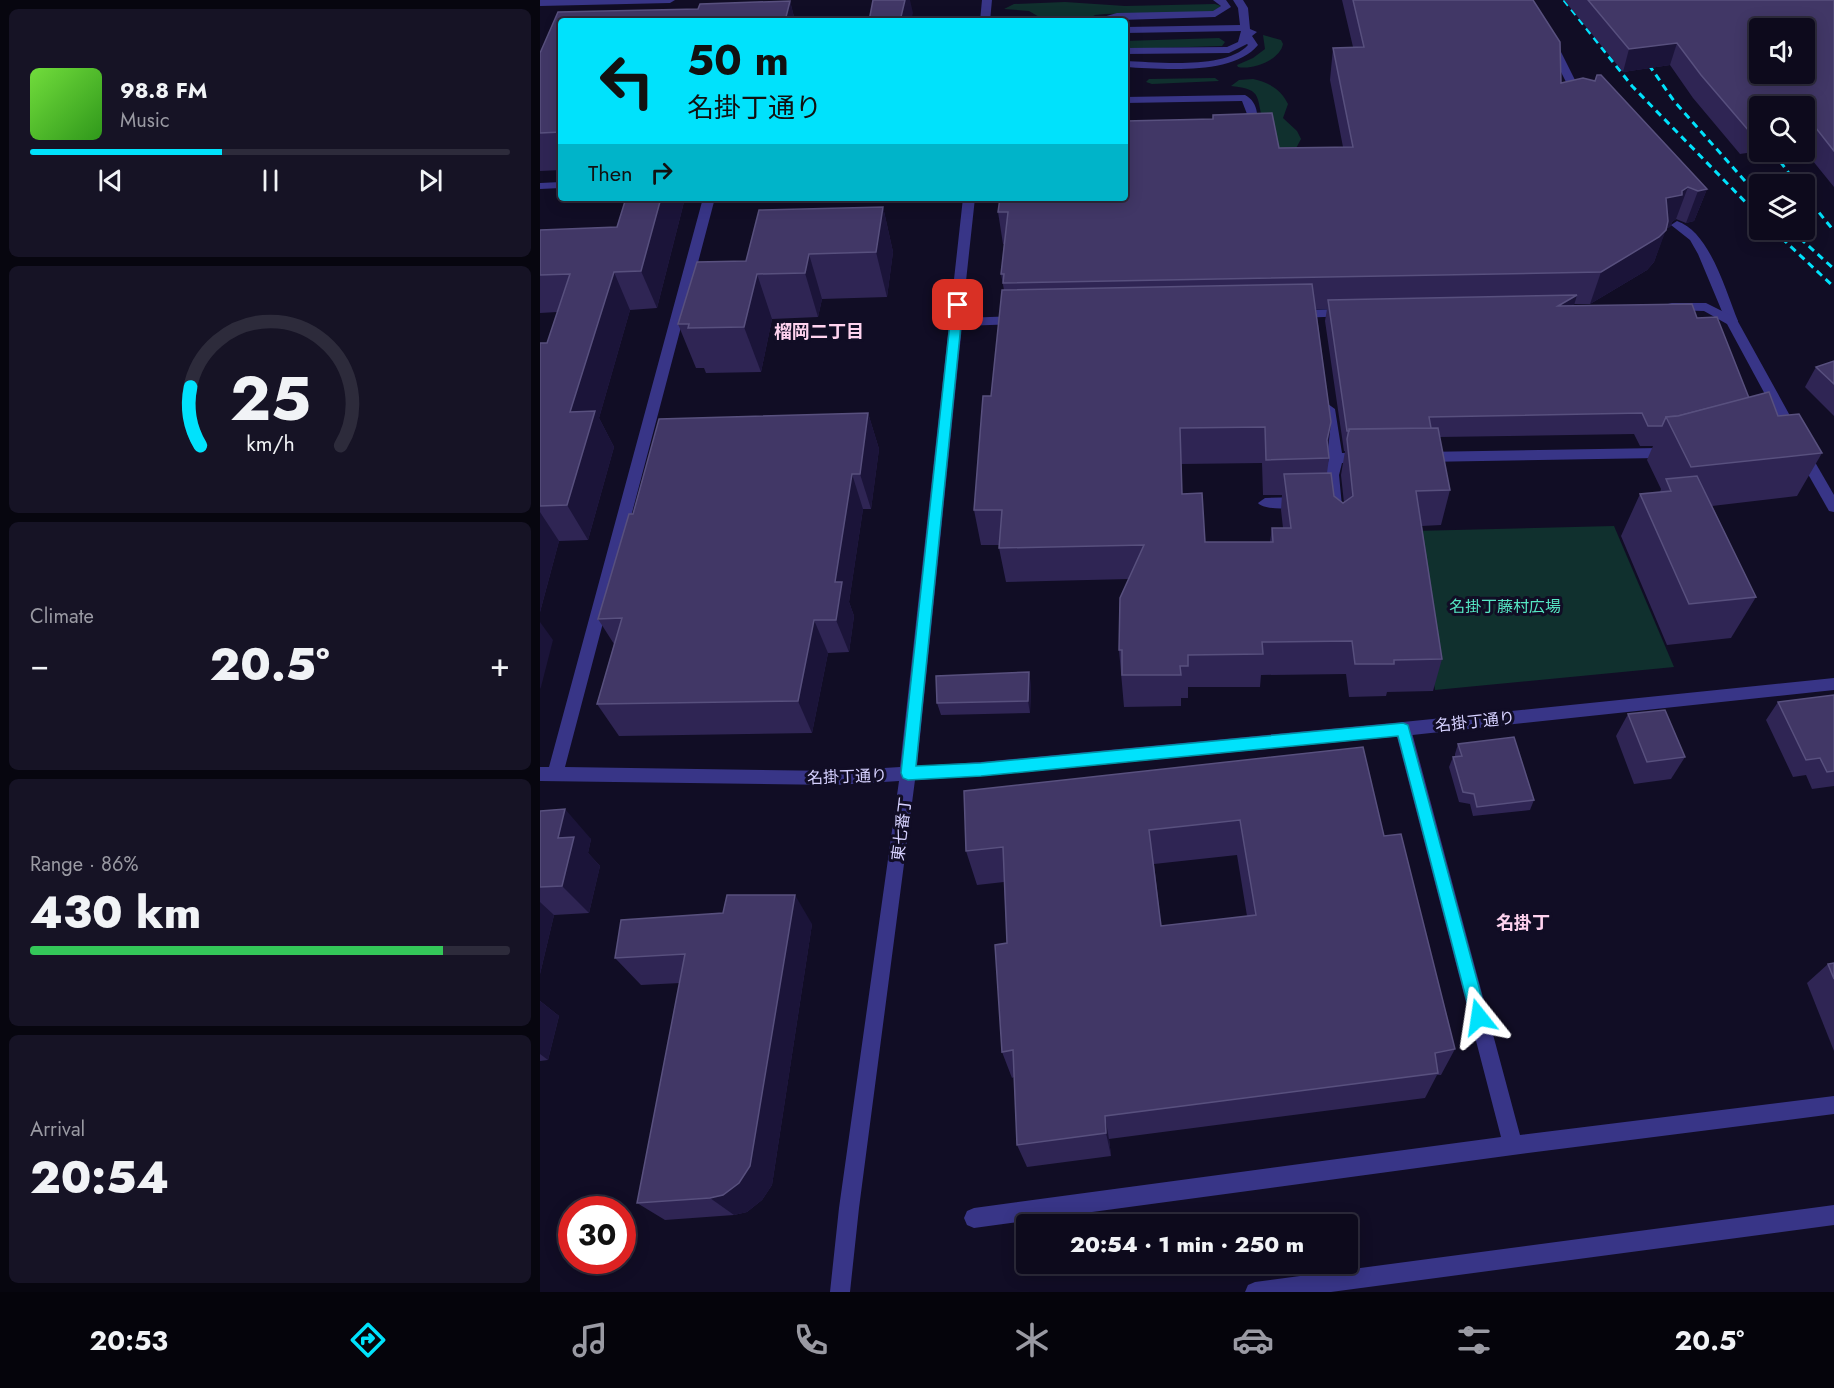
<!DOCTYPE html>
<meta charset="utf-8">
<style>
body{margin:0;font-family:Jost,"Noto Sans JP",sans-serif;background:#161325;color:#f1f3f6;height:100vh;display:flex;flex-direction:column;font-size:22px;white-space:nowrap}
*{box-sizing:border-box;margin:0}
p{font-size:20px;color:#9a9aa3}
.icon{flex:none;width:33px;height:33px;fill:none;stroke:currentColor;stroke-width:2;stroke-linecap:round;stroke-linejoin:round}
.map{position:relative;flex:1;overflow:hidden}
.panel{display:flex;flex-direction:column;gap:9px;padding:9px;background:#07060f;width:540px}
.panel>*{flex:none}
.banner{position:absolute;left:18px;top:18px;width:570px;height:183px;border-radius:6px;box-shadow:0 3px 15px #0003,0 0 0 2px #2d2b3b;background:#00e2fc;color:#111;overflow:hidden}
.fabs{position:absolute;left:1209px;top:18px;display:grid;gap:12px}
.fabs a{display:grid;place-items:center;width:66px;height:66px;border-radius:6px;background:#0d0a1c;box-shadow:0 3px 15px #0003,0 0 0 2px #2d2b3b;font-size:30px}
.speed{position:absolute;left:18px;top:1196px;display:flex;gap:12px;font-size:30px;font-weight:700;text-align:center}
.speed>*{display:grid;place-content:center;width:78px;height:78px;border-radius:50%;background:#0d0a1c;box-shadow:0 3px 15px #0003,0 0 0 2px #2d2b3b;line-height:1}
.speed .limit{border:9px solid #d22;background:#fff;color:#111}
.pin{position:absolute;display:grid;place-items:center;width:51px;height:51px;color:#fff;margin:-26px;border-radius:12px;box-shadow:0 3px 9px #0006}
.me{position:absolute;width:66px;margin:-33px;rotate:345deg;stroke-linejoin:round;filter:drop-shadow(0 0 4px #0008)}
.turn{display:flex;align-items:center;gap:21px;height:126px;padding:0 30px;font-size:27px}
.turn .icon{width:78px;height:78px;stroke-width:2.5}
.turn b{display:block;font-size:42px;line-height:51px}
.then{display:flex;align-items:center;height:57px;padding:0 30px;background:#0003;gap:12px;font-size:22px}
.big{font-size:45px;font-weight:800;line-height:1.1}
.panel .tile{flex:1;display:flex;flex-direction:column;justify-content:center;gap:9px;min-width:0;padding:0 21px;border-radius:9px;background:#161325}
.panel .dial{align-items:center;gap:0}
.dial svg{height:156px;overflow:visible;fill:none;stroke:#2d2b3b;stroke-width:7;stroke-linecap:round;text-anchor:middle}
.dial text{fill:#f1f3f6;stroke:none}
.song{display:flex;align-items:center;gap:18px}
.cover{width:72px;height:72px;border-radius:9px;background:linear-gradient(135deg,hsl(100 70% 55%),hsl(110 70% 35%))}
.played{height:6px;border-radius:3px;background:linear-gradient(90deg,#00e2fc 40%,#2d2b3b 40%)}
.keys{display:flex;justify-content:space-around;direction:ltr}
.heat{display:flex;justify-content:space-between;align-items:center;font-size:33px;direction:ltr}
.charge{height:9px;border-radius:4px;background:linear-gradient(90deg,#34c759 86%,#2d2b3b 0)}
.trip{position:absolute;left:476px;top:1214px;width:342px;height:60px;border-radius:6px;background:#0d0a1c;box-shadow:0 3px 15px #0003,0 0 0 2px #2d2b3b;font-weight:800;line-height:60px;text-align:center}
.tab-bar{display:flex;height:96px;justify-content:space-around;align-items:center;background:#05040b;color:#9a9aa3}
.tab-bar .icon{width:42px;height:42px}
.tab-bar .active{color:#00e2fc}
.tab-bar b{font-size:27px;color:#f1f3f6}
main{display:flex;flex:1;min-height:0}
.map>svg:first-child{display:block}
</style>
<main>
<section class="panel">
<div class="tile">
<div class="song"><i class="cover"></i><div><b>98.8 FM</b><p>Music</p></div></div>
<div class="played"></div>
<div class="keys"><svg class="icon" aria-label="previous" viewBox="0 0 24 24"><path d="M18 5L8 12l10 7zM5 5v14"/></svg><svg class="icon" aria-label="pause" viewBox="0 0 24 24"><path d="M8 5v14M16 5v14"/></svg><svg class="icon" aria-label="next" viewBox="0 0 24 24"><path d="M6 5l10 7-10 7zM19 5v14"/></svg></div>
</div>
<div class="tile dial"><svg viewBox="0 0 100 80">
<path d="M14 69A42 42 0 1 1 86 69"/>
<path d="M14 69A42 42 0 0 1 9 39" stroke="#00e2fc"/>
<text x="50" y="56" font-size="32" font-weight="700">25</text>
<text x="50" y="72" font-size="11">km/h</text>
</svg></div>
<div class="tile"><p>Climate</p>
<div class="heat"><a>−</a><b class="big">20.5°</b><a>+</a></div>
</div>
<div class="tile"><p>Range · 86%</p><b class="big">430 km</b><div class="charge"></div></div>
<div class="tile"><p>Arrival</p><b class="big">20:54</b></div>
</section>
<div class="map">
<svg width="1294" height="1292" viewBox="0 0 1294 1292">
<rect width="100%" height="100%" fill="#110d25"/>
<g fill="#10302e">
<path d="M525 2 585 6 675 4 681 6 673 12 565 14 555 15 544 21H506L489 11 464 9 474 4Z"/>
<path d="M723 35 741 40 743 44C740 60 713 70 698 67L697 65 713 58 725 49Z"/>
<path d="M679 38 685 42 682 46 585 49V41Z"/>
<path d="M675 78 679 81 612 84 606 82 609 79Z"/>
<path d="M713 79C728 82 741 89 748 104L743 118 757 131 761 139 754 152 740 153C735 143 727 133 724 123 715 99 725 89 691 86L699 80Z"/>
<path d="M1074 526 1134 667 895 690 874 531Z"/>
</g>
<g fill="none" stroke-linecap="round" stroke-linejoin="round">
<g fill="#383587" fill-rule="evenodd">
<path d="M673 0H686L691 7 675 17 549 21 577 13 673 11 681 6Z"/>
<path d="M693 0H703L708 8 710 29 717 32 712 36 718 45C693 76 622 69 585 67V61C617 62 685 70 708 45L707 44 689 53 585 54V48L687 47 698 42 701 31 585 33V27L700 25 698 8Z"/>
<path d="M1012 41 1017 44 1037 84 1041 99 1040 101 1031 99 1027 84 1007 44Z"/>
<path d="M705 95C719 102 720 121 713 133L709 134 704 131 707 114 702 101 585 103V97Z"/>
<path d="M1137 221C1170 232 1186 292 1198 321L1196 324 1192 325 1186 321 1158 254 1150 240 1131 225Z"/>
</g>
<g fill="#383587" fill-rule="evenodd">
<path d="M788 404 795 409 802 453H823L830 458 823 463H802L799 475 803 516 796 521 789 516 785 475 789 458 781 409Z"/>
<path d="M1129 445 1136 450 1134 453 1118 458 883 462 876 457 883 452 1118 448Z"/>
<path d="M761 497 768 502C762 510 724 511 718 503L725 498Z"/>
<path d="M863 722 869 724 871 729 980 1135 1294 1096V1114L973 1155 434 1228 427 1225 424 1218 427 1211 434 1208 961 1137 855 729 857 724Z"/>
</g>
<g fill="#383587" fill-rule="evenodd">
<path d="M0 0H135L130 3 0 6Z"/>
<path d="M442 0H452L450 21H440Z"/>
<path d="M21 182V188L0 189V183Z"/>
<path d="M163 198H175L25 767 296 771 360 767 423 198H435L422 318 479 316 485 320 479 324 422 326 377 766 441 762 863 722 1294 678V690L863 736 441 776 375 780 319 1208 310 1292H290L299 1208 359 781 296 785 0 781V767H9Z"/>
<path d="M1132 303H1166L1196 318 1259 432 1257 435H1247L1187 324 1164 311 1128 310V304Z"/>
<path d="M806 309 810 310V316L758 318 752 314 758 310Z"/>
<path d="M1263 448 1268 450 1294 495V512L1289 511 1256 453Z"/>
<path d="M1294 1205V1225L791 1292H705L708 1285 715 1282Z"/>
</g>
<g stroke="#00e2fc" stroke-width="3" stroke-dasharray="7 5" stroke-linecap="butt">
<path d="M1024 0 1092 86 1220 217"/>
<path d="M1102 55 1134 101 1220 198"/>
<path d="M1233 152 1257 184"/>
<path d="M1264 194 1294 231"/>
<path d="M1233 230 1294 287"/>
<path d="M1251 230 1294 269"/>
</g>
</g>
<g fill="#2f2554" fill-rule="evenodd">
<path d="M802 0H993L1021 83 1167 189 1154 221 1146 223 1136 219 1132 222 1130 227 1126 228 1114 262 1107 270 1050 304H1034V306L1157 318 1209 398 1238 416 1282 453 1257 496 1172 506 1216 597 1191 638 1127 645 1081 536 1100 494 1120 492 1121 489 1107 460 1113 446H1100L1094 434 899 437 910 490 901 525 882 526 902 659 893 691 847 692 846 696 809 697 806 674 721 675 720 687H648V698H641V706L584 707 579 650 589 579 466 582 459 548V545H441L434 510 451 396 464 290 461 274 464 244H463L458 212 673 119V115L739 148 803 147 790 80 793 48 813 47ZM776 309H787L785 321 804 451H805L801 475 804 503H803L794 496 787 473 789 458 788 447 791 422ZM722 463 723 495H742L741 510 743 528H732L730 542H665L642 494 641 464Z"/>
<path d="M1024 0H1294V187L1264 150V106H1220V151L1200 154 1153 98 1130 65 1083 72Z"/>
<path d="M250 1 255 21H21V170L0 171V53L18 12 158 9 160 4Z"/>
<path d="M86 198H145L117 308 90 310 59 418 74 447 48 540 19 541 0 612V343H7L17 312 0 313V230L77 227Z"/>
<path d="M343 207 353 252 347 297 282 299 278 317 232 319 221 372 166 373 164 368H156L138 324 206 261Z"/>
<path d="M1294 361V416L1265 387 1276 367Z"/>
<path d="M328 413 339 449 331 509H323L309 602 314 616 309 652 288 653 272 733 79 736 57 704 74 644 58 619 93 514Z"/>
<path d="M491 684 490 713 401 715 397 703Z"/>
<path d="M1294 695V786L1272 789 1266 775 1253 777 1226 720 1238 702Z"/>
<path d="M1088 714 1145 757 1131 779 1094 784 1076 736Z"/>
<path d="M918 744 994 800 990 810 933 816 930 804 919 802 909 767 913 757 915 756V754Z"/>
<path d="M823 747 844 836 915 1049 901 1075H897L885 1098 569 1139 571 1156 487 1167 477 1145 474 1077 472 1078 462 1052 467 943 464 882 437 885 426 851ZM697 855 707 916 621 926 614 864Z"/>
<path d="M0 811 51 839 48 853 60 866 49 913 14 915 0 974Z"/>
<path d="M272 924 232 1185 222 1200 207 1212 194 1215 125 1220 97 1203 140 983 101 985 75 958Z"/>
<path d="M1294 963V1051L1267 983 1288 964Z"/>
<path d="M0 1001 19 1016 8 1060 0 1061Z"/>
</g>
<g fill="#1b1439">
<path d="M365 0H370L373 13 371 21H360Z"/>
<path d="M250 1 255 21H245Z"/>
<path d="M1137 43 1130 65 1083 72 1089 49Z"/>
<path d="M1148 187 1136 219 1132 222 1130 227 1115 231 1126 198Z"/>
<path d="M1167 189 1154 221 1146 223 1158 191Z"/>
<path d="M121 198H145L117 308 101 271Z"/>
<path d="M343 207 353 252 347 297 336 252Z"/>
<path d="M1126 230 1114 262 1107 270 1050 304 1061 272Z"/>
<path d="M269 254 282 299 278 317 265 273Z"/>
<path d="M74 272 90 310 59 418 74 447 48 540 27 505 30 412Z"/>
<path d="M217 274 232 319 221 372 204 327Z"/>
<path d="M1037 295 1031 316 1018 306Z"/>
<path d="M328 413 339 449 331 509 320 474Z"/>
<path d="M791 422 787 458V440Z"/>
<path d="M312 474 323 509 309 602 314 616 309 652 296 620 295 582Z"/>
<path d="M0 512 19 541 0 612Z"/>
<path d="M274 620 288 653 272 733 258 701Z"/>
<path d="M0 622 13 640 1 687 0 689Z"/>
<path d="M489 672 491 684 490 713 488 701Z"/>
<path d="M25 809 51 839 48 853 60 866 49 913 22 886 18 838Z"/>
<path d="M255 895 272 924 232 1185 222 1200 207 1212 194 1215 170 1198Z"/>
<path d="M0 902 14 915 0 974Z"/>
<path d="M0 1001 19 1016 8 1060 0 1054Z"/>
<path d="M565 1116 569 1139 571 1156 566 1133Z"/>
</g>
<g fill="#413766" stroke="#58507e" stroke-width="1.5" fill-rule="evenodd">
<path d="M333 0H365L360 21H329Z"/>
<path d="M813 0H993L1020 42 1021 83 1043 78 1055 81 1057 75H1061L1167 189 1158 191 1148 187 1142 191V195L1126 198 1128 221 1126 230 1119 237 1061 272 463 283 464 274H461L468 212H458L460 198H585V121L673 119V115L732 113 739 148 813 147 793 48 824 47Z"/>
<path d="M1048 0H1294V151L1272 123 1264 124V106H1220V130L1209 131 1161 75 1137 43 1089 49ZM1220 28H1264V74H1220Z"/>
<path d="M250 1 245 21H21V132L0 133V53L18 12 158 9 160 4Z"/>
<path d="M86 198H121L101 271 74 272 30 412 55 411 27 505 0 506V343H7L30 274 0 275V230L77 227Z"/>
<path d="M343 207 336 252 269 254 265 273 217 274 204 327 148 328 149 324H138L157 262 206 261 219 210Z"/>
<path d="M772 284 791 422 787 440 789 458 726 460 725 427 640 428 642 494 662 493 665 542H733L732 528H751L744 474 791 473 794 496 803 503 813 496 807 439 809 429 898 428 910 490 876 491 902 659 854 660V664H815L812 641 722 642 723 654 648 655V666H640L641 675H582V650H579L580 598 604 545 459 548 462 510H434L443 396H451L462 290Z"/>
<path d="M1037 295 1018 306 1152 304 1157 318 1177 317 1209 398 1138 416 1126 417 1122 426H1108L1102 413 889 417 891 428 809 429V431H807L788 300Z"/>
<path d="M1294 361V384L1276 367Z"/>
<path d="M1229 392 1238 416 1259 414 1282 453 1151 467 1126 417 1138 416Z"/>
<path d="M328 413 320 474H312L295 582H302L296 620H274L258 701 57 704 82 618 58 619 89 514H93L119 419Z"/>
<path d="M1157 476 1216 597 1149 604 1100 494 1131 491 1126 479Z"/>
<path d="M489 672 488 701 397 703 396 676Z"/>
<path d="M1294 695V771L1287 772 1280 758 1266 760 1238 702Z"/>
<path d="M1125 710 1145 757 1107 762 1088 714Z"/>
<path d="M974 737 994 800 937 807 934 794 923 792 913 757 922 756 918 744Z"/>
<path d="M823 747 844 836 861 834 915 1049 895 1053 898 1073 565 1116 566 1133 477 1145 473 1050 462 1052 455 945 467 943 463 847 426 851 424 791ZM700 820 716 915 621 926 609 830Z"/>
<path d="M25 809 18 838 34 837 22 886 0 887V811Z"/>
<path d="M187 895H255L210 1166 199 1183 183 1195 170 1198 97 1203 145 954 75 958 81 920 183 913Z"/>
<path d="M1294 963V979L1288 964Z"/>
</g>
<path fill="#00e2fc" stroke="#0093a4" stroke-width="1.5" d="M418 301 423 305 376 766 441 763 863 723 868 725 947 1017 945 1023 939 1025 933 1023 931 1017 858 736 441 776 368 780 363 778 361 773 412 305Z"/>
<g text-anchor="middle" stroke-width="6" stroke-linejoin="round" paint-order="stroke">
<g font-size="16" fill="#55e7c3" stroke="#110d25">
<text x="965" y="612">名掛丁藤村広場</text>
</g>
<g font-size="16" fill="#d6d1ff" stroke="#110d25">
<text transform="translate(935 721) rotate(-6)" y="6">名掛丁通り</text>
<text transform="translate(307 776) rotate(-2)" y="6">名掛丁通り</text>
<text transform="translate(361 829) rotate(-83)" y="6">東七番丁</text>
</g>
<g font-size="18" font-weight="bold" fill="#ffd3ef" stroke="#110d25">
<text x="279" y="338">榴岡二丁目</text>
<text x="983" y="929">名掛丁</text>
</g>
</g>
</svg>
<div class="fabs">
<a><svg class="icon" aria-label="sound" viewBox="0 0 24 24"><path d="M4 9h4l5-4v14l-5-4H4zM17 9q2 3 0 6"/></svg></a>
<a><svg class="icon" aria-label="search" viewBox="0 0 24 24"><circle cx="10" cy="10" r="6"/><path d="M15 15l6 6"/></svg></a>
<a><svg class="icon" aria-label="layers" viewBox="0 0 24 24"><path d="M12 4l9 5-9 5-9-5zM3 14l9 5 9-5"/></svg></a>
</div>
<div class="speed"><div class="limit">30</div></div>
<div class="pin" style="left:418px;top:305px;background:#d93025"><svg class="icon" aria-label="arrive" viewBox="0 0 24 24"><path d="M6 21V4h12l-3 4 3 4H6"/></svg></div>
<svg class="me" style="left:939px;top:1017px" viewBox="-20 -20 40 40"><path d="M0-17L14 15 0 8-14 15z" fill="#00e2fc" stroke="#fff" stroke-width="4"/></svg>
<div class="trip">20:54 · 1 min · 250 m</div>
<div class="banner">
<div class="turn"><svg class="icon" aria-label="left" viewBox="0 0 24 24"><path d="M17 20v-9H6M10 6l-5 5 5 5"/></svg><div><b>50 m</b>名掛丁通り</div></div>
<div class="then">Then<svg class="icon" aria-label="right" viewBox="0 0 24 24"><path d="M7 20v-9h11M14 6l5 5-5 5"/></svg></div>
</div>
</div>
</main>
<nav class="tab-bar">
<b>20:53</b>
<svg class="icon active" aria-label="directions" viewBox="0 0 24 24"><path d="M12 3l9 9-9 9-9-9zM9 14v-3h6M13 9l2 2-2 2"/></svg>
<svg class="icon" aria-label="music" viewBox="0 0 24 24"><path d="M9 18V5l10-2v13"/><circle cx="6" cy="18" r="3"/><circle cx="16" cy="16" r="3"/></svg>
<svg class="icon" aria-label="phone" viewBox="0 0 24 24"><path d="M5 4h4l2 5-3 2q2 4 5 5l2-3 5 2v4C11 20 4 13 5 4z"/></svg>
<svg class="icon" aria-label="climate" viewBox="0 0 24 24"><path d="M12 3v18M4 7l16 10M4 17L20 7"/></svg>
<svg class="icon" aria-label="car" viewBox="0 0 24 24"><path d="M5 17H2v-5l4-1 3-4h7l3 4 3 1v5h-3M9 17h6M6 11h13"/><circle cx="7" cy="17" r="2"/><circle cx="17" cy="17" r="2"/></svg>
<svg class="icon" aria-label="filters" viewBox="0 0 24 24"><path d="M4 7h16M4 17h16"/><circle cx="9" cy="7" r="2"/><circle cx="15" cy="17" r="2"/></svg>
<b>20.5°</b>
</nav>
